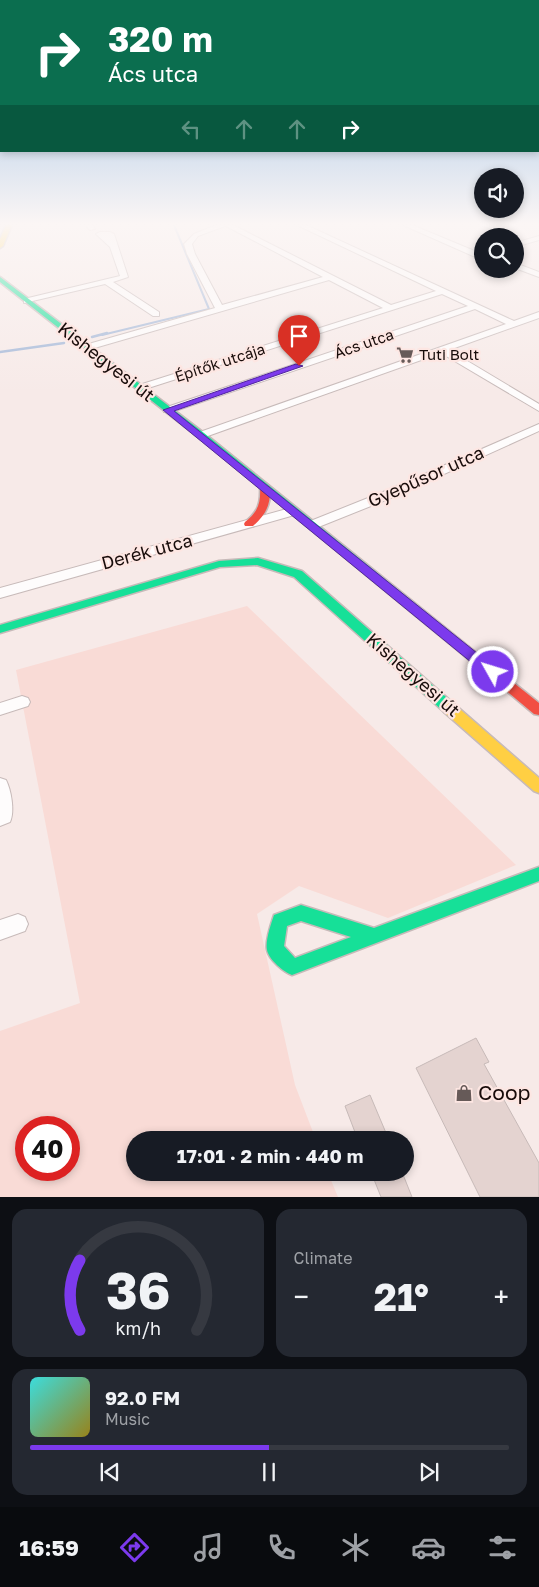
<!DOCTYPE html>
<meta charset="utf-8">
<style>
body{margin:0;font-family:"Golos Text",sans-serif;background:#242831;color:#f1f3f6;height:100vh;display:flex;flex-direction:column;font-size:19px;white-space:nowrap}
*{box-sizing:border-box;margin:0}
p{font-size:16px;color:#9ea1a6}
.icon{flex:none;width:28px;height:28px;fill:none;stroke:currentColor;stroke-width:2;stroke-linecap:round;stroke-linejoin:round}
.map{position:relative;height:1197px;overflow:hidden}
.sheet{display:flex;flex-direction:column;gap:12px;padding:12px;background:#0d0f14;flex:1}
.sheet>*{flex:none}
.hud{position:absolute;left:0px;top:0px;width:540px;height:152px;box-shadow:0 2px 8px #0003;background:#0b6e4f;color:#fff;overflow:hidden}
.tools{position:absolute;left:474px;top:168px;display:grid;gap:10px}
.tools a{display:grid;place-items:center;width:50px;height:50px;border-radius:50%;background:#171b24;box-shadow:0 2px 8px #0003;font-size:25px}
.speed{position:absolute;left:15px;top:1116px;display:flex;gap:10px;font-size:25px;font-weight:700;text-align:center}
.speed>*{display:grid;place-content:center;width:65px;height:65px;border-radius:50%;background:#171b24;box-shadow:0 2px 8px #0003;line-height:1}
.speed .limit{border:8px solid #d22;background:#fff;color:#111}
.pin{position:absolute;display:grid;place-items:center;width:42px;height:42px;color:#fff;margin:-51px -21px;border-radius:50% 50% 50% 0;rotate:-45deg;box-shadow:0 0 5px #0007}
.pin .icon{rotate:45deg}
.me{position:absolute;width:55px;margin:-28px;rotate:309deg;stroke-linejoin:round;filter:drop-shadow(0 0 4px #0008)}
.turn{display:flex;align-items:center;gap:18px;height:105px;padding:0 25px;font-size:22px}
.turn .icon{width:65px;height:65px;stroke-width:2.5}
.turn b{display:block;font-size:35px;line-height:42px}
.lanes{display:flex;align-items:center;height:48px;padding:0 25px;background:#0003;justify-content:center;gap:25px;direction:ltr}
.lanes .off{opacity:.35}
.big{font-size:38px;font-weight:700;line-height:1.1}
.sheet .card{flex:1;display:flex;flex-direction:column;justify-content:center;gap:8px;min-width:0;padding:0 18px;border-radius:15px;background:#242831}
.sheet .dial{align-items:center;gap:0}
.dial svg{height:130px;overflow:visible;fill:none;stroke:#363941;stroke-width:7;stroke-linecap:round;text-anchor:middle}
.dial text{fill:#f1f3f6;stroke:none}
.song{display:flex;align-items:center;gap:15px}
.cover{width:60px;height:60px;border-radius:8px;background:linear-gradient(135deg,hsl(180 70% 55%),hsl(50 70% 35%))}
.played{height:5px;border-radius:2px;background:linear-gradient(90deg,#7c3aed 50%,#363941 50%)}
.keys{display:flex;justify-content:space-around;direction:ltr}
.heat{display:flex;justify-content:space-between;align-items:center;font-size:28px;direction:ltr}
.sheet .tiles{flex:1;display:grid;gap:12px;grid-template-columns:1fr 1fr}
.card:last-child{grid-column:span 2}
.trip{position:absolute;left:126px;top:1131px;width:288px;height:50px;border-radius:25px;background:#171b24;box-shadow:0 2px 8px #0003;font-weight:700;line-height:50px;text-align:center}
.tabs{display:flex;height:80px;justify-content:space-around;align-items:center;background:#090b0e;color:#9ea1a6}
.tabs .icon{width:35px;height:35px}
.tabs .on{color:#7c3aed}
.tabs b{font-size:22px;color:#f1f3f6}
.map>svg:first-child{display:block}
</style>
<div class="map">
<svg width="539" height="1197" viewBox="0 0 539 1197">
<rect width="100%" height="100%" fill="#f7eae8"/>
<path fill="#f9dbd6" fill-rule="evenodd" d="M247 606 516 865 388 918 299 886 257 914 295 1085 316 1140H135V1172L328 1173 338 1197H0V1031L80 1003 16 670ZM26 1128H69V1170H26Z"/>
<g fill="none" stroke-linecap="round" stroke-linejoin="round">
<path stroke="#a4b8d8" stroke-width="2" d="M102 335 209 309 174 225"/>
<g stroke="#a4b8d8" stroke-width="2.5">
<path d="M92 337 107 333"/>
<path d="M0 352 64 343"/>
</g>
</g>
<g fill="#e4d3d0" stroke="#c7bab8">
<path d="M476 1038 489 1062 484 1064 539 1163V1197H480L416 1068Z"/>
<path d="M370 1095 389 1140H358L345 1106Z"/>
<path d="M371 1172H402L412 1197H381Z"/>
</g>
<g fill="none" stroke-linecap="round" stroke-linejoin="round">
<g stroke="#c7bab9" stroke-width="2">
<g id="street">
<path d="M85 225H92L95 229 90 230Z"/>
<path d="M216 225H233L391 305 436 291 297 225H306L514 321 539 312V318L449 350 539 404V411L441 353 205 437H197L196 435 197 433 506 324 475 309 172 412H164L163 410 164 408 468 306 442 294 142 390H136V386L383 308 329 280 91 349H85V345L215 308 187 254 184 244 194 234ZM225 226H226L323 277 222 305 195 254 192 244 198 236Z"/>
<path d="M403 225H412L477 252H482V256H473Z"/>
<path d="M481 225H490L517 236 515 238Z"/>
<path d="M100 232H110L114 234 128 277 113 282 159 312V316H153L105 284 24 303V299L120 276 110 247 96 234Z"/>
<path d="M539 236V240L515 247V243Z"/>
<path d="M515 263 539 272V277L515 268Z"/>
<path d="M539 424V431L391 498 316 528 312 529 306 525 308 522 383 492Z"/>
<path d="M294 507 300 511 298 514 0 598V588Z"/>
<path d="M22 696 28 698 30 702 28 706 0 715V703Z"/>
<path d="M0 778 6 780C11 790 15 811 10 822L0 826Z"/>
<path d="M18 914 25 917 28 924 25 931 0 940V920Z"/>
</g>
</g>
<g stroke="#c7bab9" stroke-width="3">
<g id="fast">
<path d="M0 277 204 433 469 647 471 650 469 653H461L198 437 0 282Z"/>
<path d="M258 558 302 571 454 704 455 708 454 712 449 713 444 712 294 577 257 565 220 567 0 633V625L219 561Z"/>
<path d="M539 867V881L292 975C284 972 269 960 267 950 265 941 271 924 274 915L301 905 374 928ZM301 921 351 937 295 958 284 946 287 926Z"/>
</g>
</g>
<g stroke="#c7bab9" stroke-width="3">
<g id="slow">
<path d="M6 225H12L3 246 0 248V239Z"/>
<path d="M449 703 454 704 539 778V793L534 791 444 712 443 708 444 704Z"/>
</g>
</g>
<g stroke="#c7bab9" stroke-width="3">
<g id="jam">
<path d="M265 484 270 487C271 504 266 515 253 526H245L244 524 245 522C258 512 261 503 260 487Z"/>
<path d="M465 646 469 647 539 703V715L534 714 461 653 459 650 461 647Z"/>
</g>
</g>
<use href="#street" fill="#fefcfc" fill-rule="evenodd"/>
<use href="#fast" fill="#16e098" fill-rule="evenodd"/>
<use href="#slow" fill="#ffcf43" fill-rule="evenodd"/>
<use href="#jam" fill="#f24e42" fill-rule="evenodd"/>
</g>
<linearGradient id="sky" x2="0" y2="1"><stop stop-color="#8db6e2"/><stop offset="0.57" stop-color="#fbf6f5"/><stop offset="1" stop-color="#fbf6f5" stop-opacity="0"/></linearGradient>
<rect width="539" height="393" fill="url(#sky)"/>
<path fill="#7c3aed" stroke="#51269a" d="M296 364 303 366 174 411 497 669 499 672 497 676H488L163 410Z"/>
<defs>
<g id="supermarket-bare" transform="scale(1.35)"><path d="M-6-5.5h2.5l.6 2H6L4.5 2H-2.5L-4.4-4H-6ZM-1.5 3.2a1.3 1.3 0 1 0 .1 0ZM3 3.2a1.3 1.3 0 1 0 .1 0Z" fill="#665a58" stroke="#fde6e2" stroke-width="2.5" paint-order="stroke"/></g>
<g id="shop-bare" transform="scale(1.35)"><path d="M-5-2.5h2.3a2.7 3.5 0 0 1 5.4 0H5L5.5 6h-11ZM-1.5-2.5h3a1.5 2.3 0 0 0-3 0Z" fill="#665a58" stroke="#fde6e2" stroke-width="2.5" paint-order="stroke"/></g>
</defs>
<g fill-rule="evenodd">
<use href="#supermarket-bare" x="405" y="355"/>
<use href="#shop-bare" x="464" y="1093"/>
</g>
<g text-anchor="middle" stroke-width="4.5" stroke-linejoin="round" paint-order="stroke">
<g font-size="15" fill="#180c0a" stroke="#fde6e2">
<text transform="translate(364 344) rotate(-19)" y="5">Ács utca</text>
<text transform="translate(220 363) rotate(-18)" y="5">Építők utcája</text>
</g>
<g font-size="15" fill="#180c0a" stroke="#fde6e2" text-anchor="start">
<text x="419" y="360">Tuti Bolt</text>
</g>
<g font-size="18" fill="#180c0a" stroke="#fde6e2">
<text transform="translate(106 362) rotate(38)" y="6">Kishegyesi út</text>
<text transform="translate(426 477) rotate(-24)" y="6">Gyepűsor utca</text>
<text transform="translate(147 552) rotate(-15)" y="6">Derék utca</text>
<text transform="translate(413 675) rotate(41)" y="6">Kishegyesi út</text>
</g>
<g font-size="21" fill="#180c0a" stroke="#fde6e2" text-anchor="start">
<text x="478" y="1100">Coop</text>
</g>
</g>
</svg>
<div class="tools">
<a><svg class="icon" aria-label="sound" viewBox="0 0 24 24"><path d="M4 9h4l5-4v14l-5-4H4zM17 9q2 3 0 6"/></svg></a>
<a><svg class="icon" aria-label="search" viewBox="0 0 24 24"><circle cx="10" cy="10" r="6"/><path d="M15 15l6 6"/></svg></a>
</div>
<div class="speed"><div class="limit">40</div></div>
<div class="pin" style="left:299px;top:366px;background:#d93025"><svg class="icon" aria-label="arrive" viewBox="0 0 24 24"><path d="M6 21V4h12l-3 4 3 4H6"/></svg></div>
<svg class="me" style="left:493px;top:672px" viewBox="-20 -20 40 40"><circle r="17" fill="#7c3aed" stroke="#fff" stroke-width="3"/><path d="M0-11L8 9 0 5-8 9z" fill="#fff"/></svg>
<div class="trip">17:01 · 2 min · 440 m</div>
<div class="hud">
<div class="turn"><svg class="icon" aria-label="right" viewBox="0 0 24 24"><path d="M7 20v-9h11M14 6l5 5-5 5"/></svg><div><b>320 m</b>Ács utca</div></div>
<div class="lanes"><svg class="icon off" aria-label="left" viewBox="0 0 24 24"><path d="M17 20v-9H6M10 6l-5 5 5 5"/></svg><svg class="icon off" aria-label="ahead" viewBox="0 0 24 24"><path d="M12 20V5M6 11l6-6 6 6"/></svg><svg class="icon off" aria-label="ahead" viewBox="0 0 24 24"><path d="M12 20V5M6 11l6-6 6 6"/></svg><svg class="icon" aria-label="right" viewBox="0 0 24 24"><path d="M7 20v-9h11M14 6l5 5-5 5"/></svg></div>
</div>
</div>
<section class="sheet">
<div class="tiles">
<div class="card dial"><svg viewBox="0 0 100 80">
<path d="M14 69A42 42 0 1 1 86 69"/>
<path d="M14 69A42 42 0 0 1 14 26" stroke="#7c3aed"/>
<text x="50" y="56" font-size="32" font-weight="700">36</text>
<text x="50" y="72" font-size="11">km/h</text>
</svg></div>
<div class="card"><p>Climate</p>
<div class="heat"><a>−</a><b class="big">21°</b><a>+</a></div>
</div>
<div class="card">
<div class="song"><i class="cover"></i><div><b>92.0 FM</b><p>Music</p></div></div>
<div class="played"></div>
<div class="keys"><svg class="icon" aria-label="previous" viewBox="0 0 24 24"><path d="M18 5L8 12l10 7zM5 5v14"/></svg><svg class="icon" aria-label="pause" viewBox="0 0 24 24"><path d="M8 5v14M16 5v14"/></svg><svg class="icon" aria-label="next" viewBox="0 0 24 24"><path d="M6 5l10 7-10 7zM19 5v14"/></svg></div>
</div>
</div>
</section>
<nav class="tabs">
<b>16:59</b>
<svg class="icon on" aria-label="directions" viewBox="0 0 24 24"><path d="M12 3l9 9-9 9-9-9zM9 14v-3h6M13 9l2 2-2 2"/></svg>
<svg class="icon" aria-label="music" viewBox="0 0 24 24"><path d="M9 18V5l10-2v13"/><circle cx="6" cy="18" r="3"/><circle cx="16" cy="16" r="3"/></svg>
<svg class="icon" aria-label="phone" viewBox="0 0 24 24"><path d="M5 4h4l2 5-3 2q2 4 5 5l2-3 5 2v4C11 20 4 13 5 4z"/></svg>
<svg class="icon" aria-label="climate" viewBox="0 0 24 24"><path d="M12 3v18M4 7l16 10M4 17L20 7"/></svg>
<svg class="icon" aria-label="car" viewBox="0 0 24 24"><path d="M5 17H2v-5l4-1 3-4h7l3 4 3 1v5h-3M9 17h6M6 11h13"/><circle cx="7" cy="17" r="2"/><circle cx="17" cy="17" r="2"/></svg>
<svg class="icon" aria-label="filters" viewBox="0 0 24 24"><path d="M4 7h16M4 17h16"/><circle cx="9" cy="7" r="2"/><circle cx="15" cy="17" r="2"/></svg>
</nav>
